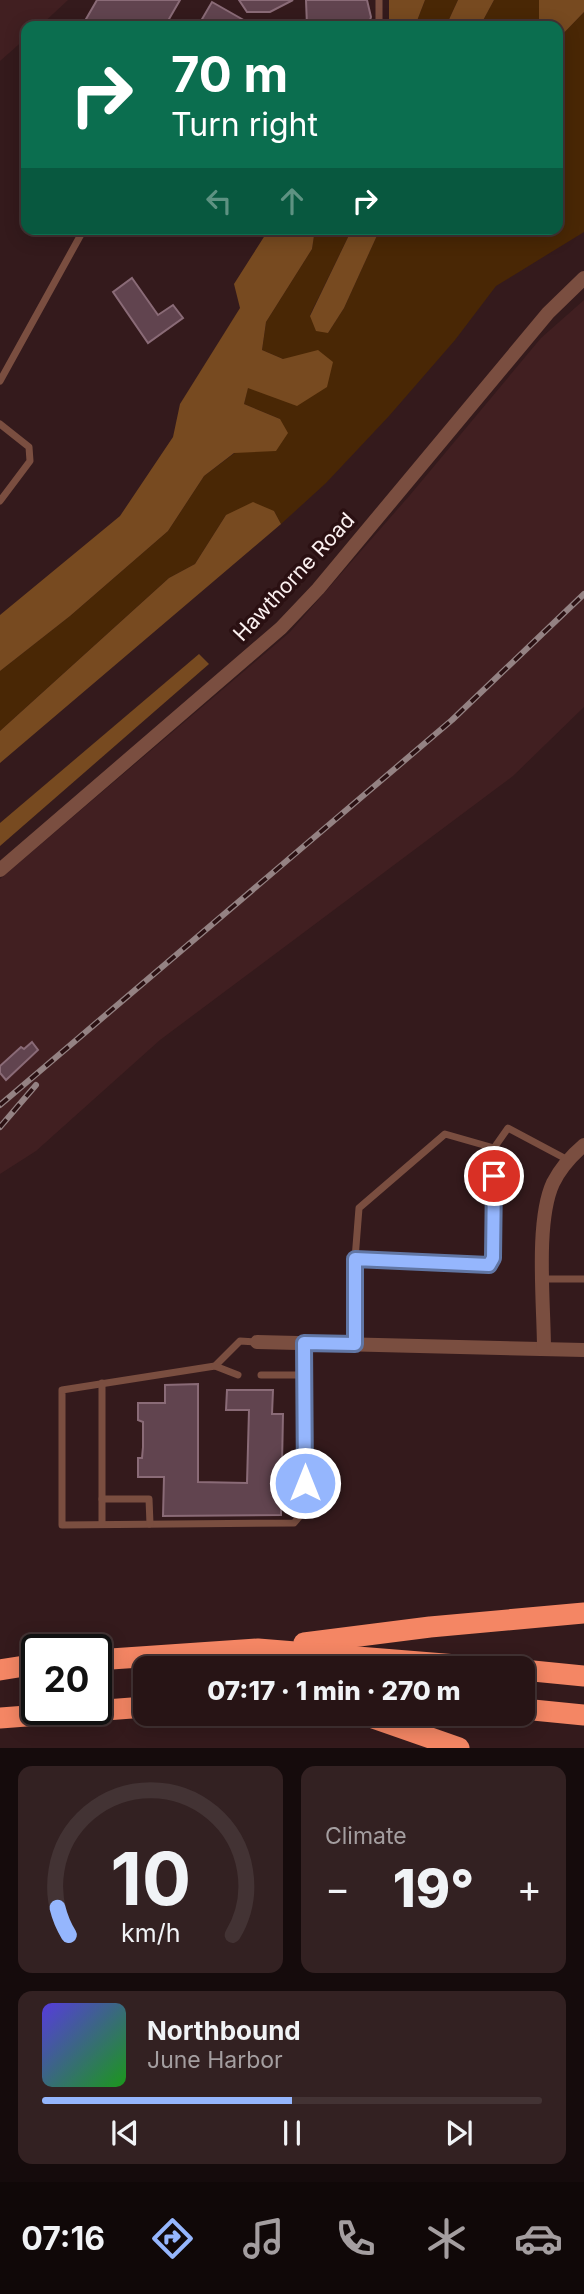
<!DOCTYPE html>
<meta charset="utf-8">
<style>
body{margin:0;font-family:Inter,sans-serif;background:#332122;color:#f1f3f6;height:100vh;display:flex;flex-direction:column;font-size:26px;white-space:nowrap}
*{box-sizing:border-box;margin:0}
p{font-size:23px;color:#a49ea0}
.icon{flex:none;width:38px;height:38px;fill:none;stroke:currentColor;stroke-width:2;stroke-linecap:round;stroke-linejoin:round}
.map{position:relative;height:1748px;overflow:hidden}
.details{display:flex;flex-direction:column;gap:18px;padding:18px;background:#150b0c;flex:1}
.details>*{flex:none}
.hud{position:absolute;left:21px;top:21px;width:542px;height:214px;border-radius:14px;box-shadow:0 4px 18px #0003,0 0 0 2px #433334;background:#0b6e4f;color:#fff;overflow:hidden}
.speed{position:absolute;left:21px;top:1634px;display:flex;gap:14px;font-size:35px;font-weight:700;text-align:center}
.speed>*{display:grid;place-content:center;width:91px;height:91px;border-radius:50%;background:#271415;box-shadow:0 4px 18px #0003,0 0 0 2px #433334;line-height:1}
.speed .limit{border:4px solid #111;border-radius:10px;background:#fff;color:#111}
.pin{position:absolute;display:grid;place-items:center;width:60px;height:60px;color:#fff;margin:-30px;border:4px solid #fff;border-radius:50%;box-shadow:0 2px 7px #0007}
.me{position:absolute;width:77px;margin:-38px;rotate:0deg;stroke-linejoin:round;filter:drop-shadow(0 0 5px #0008)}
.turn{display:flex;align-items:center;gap:24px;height:147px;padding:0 35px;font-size:32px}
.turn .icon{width:91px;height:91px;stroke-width:2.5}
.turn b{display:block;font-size:49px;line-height:60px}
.lanes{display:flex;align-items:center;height:66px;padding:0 35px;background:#0003;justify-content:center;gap:35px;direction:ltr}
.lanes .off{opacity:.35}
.big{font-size:52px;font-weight:800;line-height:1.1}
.details .card{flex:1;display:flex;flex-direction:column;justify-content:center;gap:10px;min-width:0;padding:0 24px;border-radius:14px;background:#332122}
.details .dial{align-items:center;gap:0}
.dial svg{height:182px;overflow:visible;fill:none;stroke:#433334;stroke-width:7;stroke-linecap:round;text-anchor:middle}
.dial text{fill:#f1f3f6;stroke:none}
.song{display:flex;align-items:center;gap:21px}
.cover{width:84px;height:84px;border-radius:10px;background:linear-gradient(135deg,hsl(250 70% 55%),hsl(120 70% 35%))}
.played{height:7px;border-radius:4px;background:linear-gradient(90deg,#95b6fd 50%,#433334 50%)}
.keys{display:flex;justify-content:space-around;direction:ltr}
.heat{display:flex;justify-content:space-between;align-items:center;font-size:38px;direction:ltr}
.details .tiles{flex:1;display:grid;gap:18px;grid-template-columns:1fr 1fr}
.card:last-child{grid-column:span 2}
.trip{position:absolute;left:133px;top:1656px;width:402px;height:70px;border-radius:14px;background:#271415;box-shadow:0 4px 18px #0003,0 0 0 2px #433334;font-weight:800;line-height:70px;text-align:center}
.dock{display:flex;height:112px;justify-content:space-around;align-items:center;background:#100808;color:#a49ea0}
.dock .icon{width:49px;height:49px}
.dock .active{color:#95b6fd}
.dock b{font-size:32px;color:#f1f3f6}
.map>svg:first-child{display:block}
</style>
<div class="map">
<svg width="584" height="1748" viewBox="0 0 584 1748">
<rect width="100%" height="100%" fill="#341a1c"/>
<g fill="#411f21">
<path d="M0 0H68L40 26H26V38L0 61Z"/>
<path d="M584 300V707L513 776 160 1040 36 1151 0 1174V879L290 632 410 495 541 338Z"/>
</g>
<g fill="#492705">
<path d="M425 0H458L446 26H415Z"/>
<path d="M494 0H539V26H480Z"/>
<path d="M584 12V232L496 286 455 340 389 416 326 483 281 524 274 511 226 515 195 564 169 578 0 731V671L70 616 168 531 204 476 280 419 244 404 248 387 297 405 283 359 262 350 266 322 312 249 315 229H352L310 315 328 333 344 308 380 229H558V39Z"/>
</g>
<g fill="#774a20">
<path d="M389 0H425L415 26H389Z"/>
<path d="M458 0H494L480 26H446Z"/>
<path d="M539 0H584V12L558 39V26H539Z"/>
<path d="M269 229H315L312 249 266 322 262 350 283 359 318 350 333 362 327 387 297 406 248 388 244 404 280 419 288 433 276 451 234 453 204 476 168 531 70 616 0 671V615L120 516 173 437 180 404 240 308 234 284Z"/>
<path d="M352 229H380L344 308 328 333 316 331 310 316Z"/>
<path d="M253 502 274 511 281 524 0 763V731L169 578 195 564 226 515Z"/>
<path d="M199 654 209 664 0 846V823Z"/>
</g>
<g fill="#61444f" stroke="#8a6b77" stroke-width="2">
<path d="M97 0H180L165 26H82Z"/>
<path d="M239 0H293L270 12H247Z"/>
<path d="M306 0H367L371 17 368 26H307Z"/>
<path d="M212 2 254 26H198Z"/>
<path d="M132 278 158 315 173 305 183 318 148 343 113 292Z"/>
<path d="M32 1042 38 1050 6 1080 0 1073V1066L21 1047 24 1049Z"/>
<path d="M198 1384V1482L247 1483 249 1410H226L227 1390H273L272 1414H283L281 1515 163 1516 164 1477H138V1458H142L143 1447V1422L138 1420V1403H165V1385Z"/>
</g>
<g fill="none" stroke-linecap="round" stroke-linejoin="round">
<g stroke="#7a4e40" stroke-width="7">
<path d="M379 26V0"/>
<path d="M0 381 84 229"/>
<path d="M0 424 29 447 30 461 0 501"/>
<path d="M355 1259 359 1208 445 1134 494 1148"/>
<path d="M544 1279H584"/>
<path d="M257 1342 240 1341 215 1366 62 1390V1525L294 1523 305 1510 304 1344"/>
<path d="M355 1344V1259L489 1265 493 1258 494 1148 508 1128 568 1160"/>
<path d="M215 1366 238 1375"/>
<path d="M261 1375H304"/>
<path d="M102 1499H149L150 1524"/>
<path d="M102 1524V1383"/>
</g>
<g stroke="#7a4e40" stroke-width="14">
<path d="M0 870 281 628 318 589 548 313 584 278"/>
<path d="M257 1342 584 1350"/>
<path d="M544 1349C544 1305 535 1222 553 1183 561 1167 571 1156 584 1145"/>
</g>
<g stroke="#f48664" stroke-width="21">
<path d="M304 1643 430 1627 584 1613"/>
<path d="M96 1660 258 1649 494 1668"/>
<path d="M0 1670 37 1664"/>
<path d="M523 1670 584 1676"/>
<path d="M523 1709 584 1715"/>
<path d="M359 1713 459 1748"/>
<path d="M0 1718 145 1707"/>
</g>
<g stroke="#948283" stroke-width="6">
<g id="rail">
<path d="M0 1105 452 720 584 594"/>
<path d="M0 1127 36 1085"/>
</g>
</g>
<use href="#rail" stroke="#2a1012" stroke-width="3.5" stroke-dasharray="10" stroke-linecap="butt"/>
</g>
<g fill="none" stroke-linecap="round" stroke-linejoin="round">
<g stroke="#6176a4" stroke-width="18">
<path id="route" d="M305 1483 304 1343 355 1344V1259L489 1265 493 1258 494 1176"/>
</g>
<use href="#route" stroke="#95b6fd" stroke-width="12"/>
</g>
<g text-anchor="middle" stroke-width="7" stroke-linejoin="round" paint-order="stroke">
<g font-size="21" fill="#fcf1f1" stroke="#2a1012">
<text transform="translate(294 577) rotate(-47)" y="7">Hawthorne Road</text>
</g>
</g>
</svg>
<div class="speed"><div class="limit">20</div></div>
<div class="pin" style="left:494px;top:1176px;background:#d93025"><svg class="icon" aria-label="arrive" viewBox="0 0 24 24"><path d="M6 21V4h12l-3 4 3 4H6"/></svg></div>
<svg class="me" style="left:305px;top:1483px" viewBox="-20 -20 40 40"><circle r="17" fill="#95b6fd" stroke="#fff" stroke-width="3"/><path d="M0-11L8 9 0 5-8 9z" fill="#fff"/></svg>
<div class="trip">07:17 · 1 min · 270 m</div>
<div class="hud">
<div class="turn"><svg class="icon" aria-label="right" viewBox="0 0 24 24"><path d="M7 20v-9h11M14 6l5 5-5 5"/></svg><div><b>70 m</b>Turn right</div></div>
<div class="lanes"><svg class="icon off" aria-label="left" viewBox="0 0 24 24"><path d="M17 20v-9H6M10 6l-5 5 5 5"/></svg><svg class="icon off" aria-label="ahead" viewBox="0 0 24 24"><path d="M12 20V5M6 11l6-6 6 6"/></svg><svg class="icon" aria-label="right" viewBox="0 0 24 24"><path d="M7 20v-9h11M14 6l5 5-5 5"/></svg></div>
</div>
</div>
<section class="details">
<div class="tiles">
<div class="card dial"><svg viewBox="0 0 100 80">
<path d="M14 69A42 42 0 1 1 86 69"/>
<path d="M14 69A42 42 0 0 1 9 57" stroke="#95b6fd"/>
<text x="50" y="56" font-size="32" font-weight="700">10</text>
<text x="50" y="72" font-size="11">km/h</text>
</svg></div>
<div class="card"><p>Climate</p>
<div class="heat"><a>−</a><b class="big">19°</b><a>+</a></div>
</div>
<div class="card">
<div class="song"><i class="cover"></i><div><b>Northbound</b><p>June Harbor</p></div></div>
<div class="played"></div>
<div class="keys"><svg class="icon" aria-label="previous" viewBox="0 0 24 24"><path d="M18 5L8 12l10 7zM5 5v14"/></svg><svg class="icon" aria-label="pause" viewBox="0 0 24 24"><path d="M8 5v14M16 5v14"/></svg><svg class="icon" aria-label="next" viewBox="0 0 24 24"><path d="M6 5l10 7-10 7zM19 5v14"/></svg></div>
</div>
</div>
</section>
<nav class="dock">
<b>07:16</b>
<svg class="icon active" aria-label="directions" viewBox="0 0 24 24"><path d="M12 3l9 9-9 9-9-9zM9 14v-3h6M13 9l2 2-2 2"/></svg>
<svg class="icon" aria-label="music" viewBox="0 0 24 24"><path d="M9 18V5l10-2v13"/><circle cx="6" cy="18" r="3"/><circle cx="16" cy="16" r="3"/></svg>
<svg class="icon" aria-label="phone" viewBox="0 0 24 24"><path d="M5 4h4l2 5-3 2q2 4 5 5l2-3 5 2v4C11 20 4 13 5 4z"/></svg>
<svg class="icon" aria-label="climate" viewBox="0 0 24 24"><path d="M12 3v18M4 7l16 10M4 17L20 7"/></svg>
<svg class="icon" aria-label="car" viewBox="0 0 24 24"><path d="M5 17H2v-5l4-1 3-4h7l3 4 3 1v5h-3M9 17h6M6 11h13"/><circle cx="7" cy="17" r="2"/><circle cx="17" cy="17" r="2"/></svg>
</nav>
